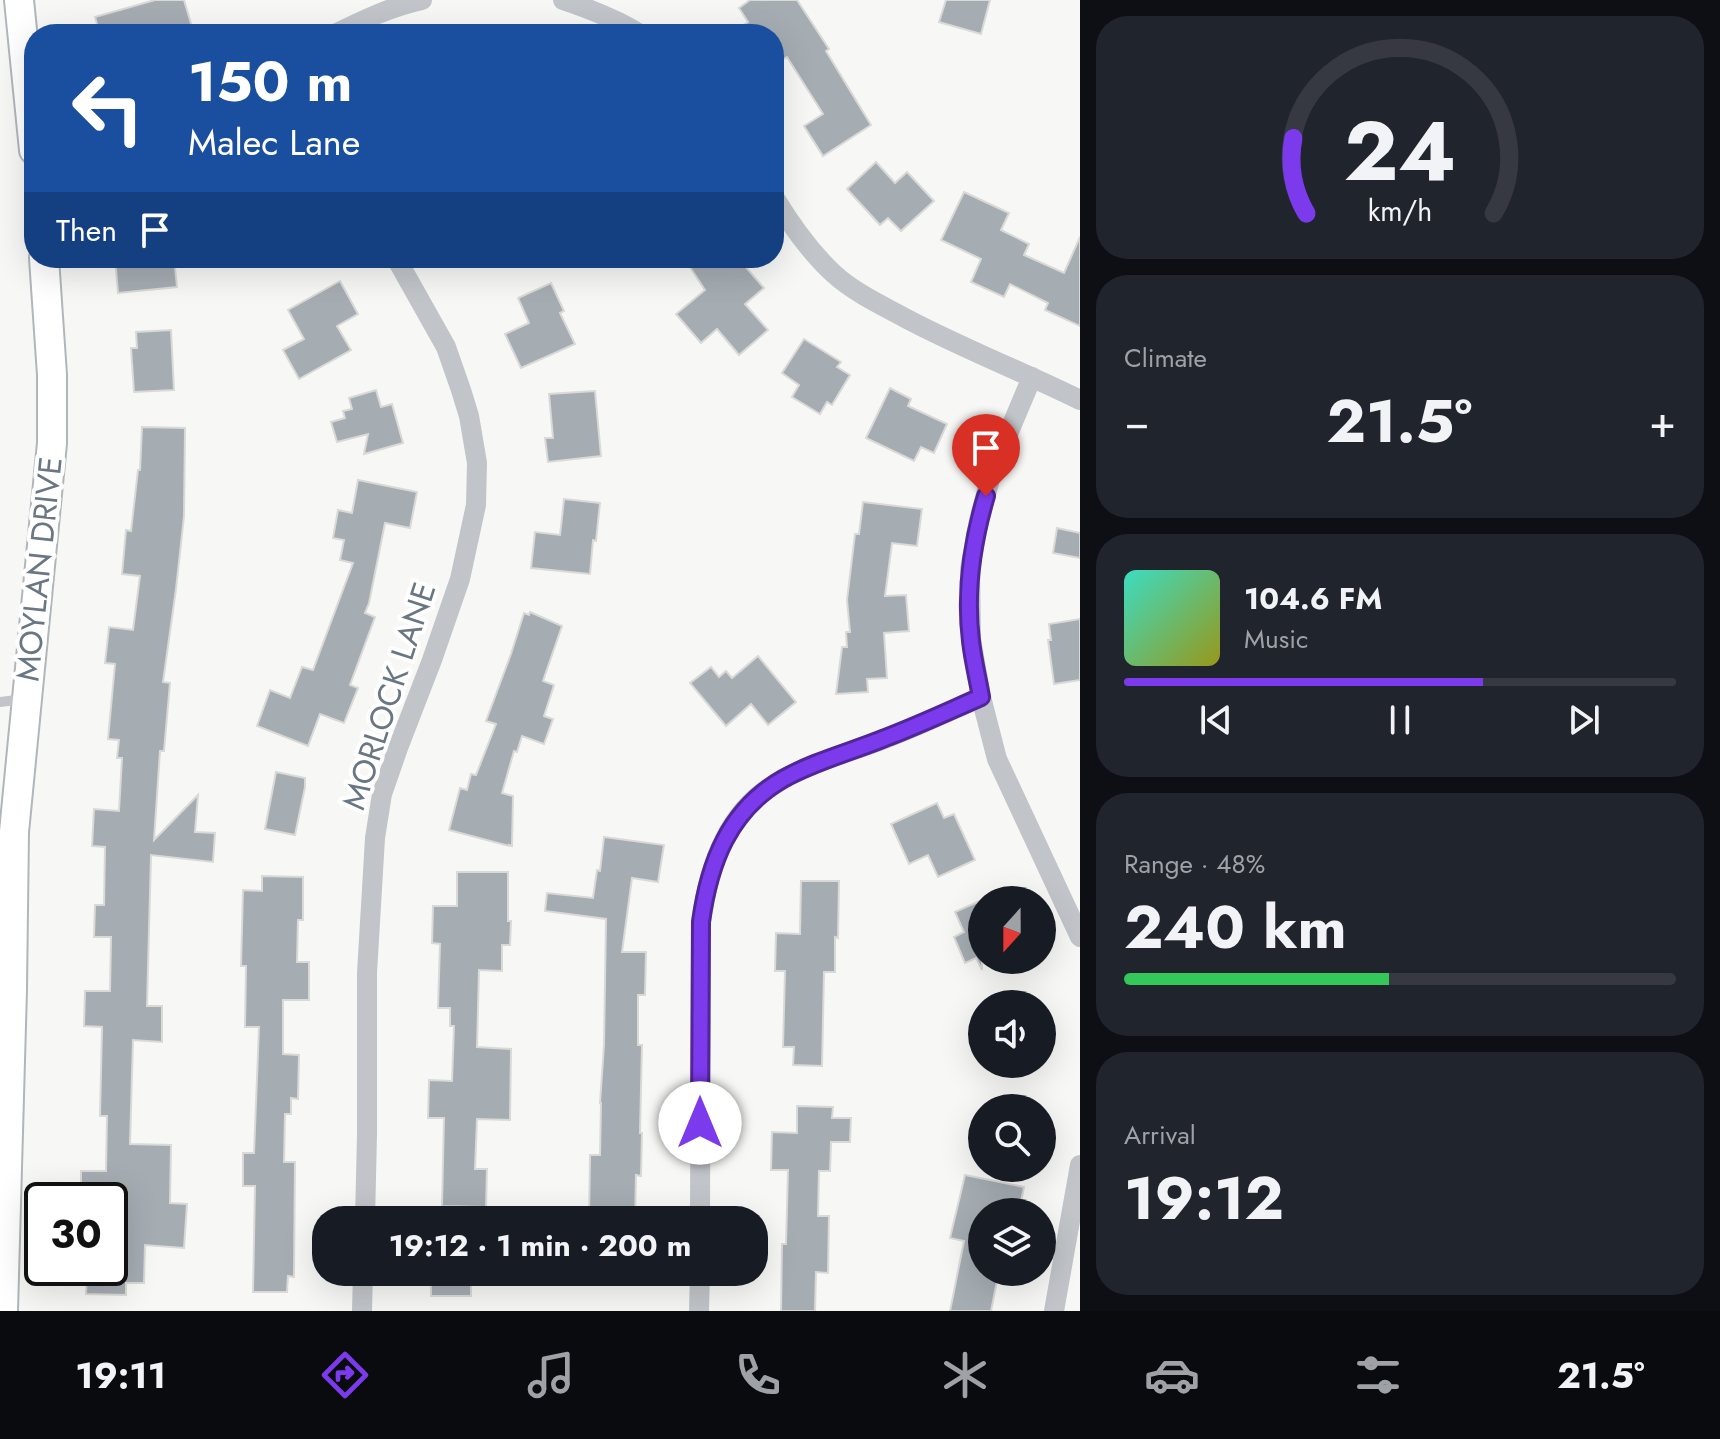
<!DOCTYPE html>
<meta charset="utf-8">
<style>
body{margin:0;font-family:Jost,sans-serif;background:#20242c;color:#f1f3f6;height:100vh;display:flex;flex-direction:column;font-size:30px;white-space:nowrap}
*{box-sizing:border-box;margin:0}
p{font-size:26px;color:#9ea1a6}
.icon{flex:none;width:44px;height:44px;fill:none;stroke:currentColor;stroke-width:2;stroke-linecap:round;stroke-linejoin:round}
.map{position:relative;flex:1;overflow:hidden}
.details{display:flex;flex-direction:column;gap:16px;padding:16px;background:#0d0f14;width:640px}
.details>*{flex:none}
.hud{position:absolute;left:24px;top:24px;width:760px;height:244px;border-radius:32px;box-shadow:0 8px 32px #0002;background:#1a4fa0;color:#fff;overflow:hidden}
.needle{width:52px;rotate:201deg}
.fabs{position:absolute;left:968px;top:886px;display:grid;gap:16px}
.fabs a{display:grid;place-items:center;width:88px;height:88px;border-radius:50%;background:#171b24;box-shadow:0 8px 32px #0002;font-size:40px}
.speed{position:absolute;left:24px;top:1182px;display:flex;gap:16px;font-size:40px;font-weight:700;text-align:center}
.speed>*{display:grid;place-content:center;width:104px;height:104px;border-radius:50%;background:#171b24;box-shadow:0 8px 32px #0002;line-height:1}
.speed .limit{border:4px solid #111;border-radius:12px;background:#fff;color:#111}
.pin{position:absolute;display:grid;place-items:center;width:68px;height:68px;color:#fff;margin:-82px -34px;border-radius:50% 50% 50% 0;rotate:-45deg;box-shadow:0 0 8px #0007}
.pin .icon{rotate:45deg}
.me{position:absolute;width:88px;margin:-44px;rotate:0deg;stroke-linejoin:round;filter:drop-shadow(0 0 6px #0008)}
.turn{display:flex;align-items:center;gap:28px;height:168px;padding:0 32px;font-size:36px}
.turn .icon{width:104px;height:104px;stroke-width:2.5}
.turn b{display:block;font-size:56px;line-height:68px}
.then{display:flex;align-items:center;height:76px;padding:0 32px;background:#0003;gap:16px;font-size:30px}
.big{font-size:60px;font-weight:700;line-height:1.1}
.details .widget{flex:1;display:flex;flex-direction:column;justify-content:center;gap:12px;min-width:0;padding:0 28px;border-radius:32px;background:#20242c}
.details .dial{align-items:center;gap:0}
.dial svg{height:208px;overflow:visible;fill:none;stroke:#363941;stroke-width:7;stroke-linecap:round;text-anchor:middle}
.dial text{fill:#f1f3f6;stroke:none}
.song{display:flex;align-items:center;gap:24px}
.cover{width:96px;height:96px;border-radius:12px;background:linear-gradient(135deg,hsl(170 70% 55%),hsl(60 70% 35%))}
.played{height:8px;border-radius:4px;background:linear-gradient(90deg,#7c3aed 65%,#363941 65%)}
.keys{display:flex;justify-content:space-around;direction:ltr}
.heat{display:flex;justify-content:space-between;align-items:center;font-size:44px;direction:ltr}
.charge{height:12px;border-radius:6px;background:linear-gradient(90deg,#34c759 48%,#363941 0)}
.trip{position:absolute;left:312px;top:1206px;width:456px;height:80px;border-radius:32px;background:#171b24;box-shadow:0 8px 32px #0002;font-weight:700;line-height:80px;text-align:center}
.tabs{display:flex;height:128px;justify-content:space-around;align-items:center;background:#090b0e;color:#9ea1a6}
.tabs .icon{width:56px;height:56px}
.tabs .selected{color:#7c3aed}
.tabs b{font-size:36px;color:#f1f3f6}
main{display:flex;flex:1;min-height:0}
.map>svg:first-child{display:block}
</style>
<main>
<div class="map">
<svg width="1080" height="1311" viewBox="0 0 1080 1311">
<rect width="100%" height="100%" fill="#f7f8f5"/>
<g fill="#a5acb2" stroke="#d9d9d7" stroke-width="2">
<path d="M155 0H184L194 34H100L95 17Z"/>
<path d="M750 0H797L829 49 826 51 871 125 823 156 804 126 823 114 787 57 774 65V34H731L748 22 739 8Z"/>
<path d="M946 0H990L981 34 939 22Z"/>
<path d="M876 162 895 183 907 172 934 201 901 231 888 218 880 225 847 189Z"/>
<path d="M964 192 1009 213 1001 230 1029 244 1024 255 1064 273 1080 237V326L1045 310 1048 303 1010 284 1004 297 971 282 981 259 941 240Z"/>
<path d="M115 258H174L177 287 118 293Z"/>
<path d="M684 258H738L764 288 745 304 768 330 739 355 717 329 701 343 676 314 705 290Z"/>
<path d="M340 281 358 314 337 326 351 350 299 379 283 350 304 339 288 310Z"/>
<path d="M551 283 564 311 560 313 575 344 521 368 505 334 529 323 518 298Z"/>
<path d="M171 330 174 390 134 392 131 348H137L136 332Z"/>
<path d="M804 339 841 362 837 367 850 375 832 405 827 402 820 414 792 397 799 385 782 373Z"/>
<path d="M890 388 911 399 908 406 947 424 934 453 921 447 914 461 866 438Z"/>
<path d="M376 390 381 407 392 404 403 443 364 454 368 434 337 442 331 422 345 418 343 411 352 409 349 398Z"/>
<path d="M595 391 601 456 548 462 545 438H553L549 394Z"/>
<path d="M142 427 185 428 184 516 176 589 163 682 170 683 164 751H160L154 840 198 795 195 832 215 833 213 862 151 855 147 1006H162V1042L133 1040 130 1144 171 1145 170 1203 187 1204 184 1248 145 1245 144 1283H126V1295L86 1294 87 1268H110V1200H81V1171H106L107 1116H100L102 1027 84 1026 85 991H110L111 937H94L95 905H104L105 847 92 846 94 809 119 811 122 758H117L119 740 108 739 115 664 105 663 109 627 133 630 140 576 122 574 126 530 131 531 138 470H140Z"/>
<path d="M358 480 417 492 410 528 385 523 369 603 365 613 375 617 350 685 358 688 344 723 320 714 308 746 257 726 270 690 290 698 302 667 313 670 353 563 340 560 344 540 333 538 338 510 352 513Z"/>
<path d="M564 499 600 503 596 541 593 540 590 574 531 568 535 532 560 535Z"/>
<path d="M863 502 922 509 917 546 892 543 885 596 906 595 909 631 884 633 887 678 867 679 868 692 836 694 842 647H847L846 632H850L847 600 855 534H859Z"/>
<path d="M1057 528 1080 533V558L1053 553Z"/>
<path d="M530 612 562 626 543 681 554 685 544 716 553 719 544 744 522 736 517 752 514 751 502 793 513 796 512 846 509 845V846L449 830 460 788 467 790 471 774 476 775 496 724 486 721 511 654 524 613 529 615Z"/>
<path d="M1080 619V680L1054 684 1048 640H1051L1049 624Z"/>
<path d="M758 656 796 702 768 725 751 704 726 726 690 683 711 667 719 677 726 671 732 678Z"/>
<path d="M276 772 305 778V787L295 835 265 829Z"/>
<path d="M937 803 944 818 954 814 975 860 938 877 928 855 909 864 891 824Z"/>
<path d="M604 837 664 845 658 882 632 878 622 952H646L645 995H638V1045H642L640 1133H642L641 1176 636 1175 635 1220H589L590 1155H600L601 1103H600L604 1045 606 919 545 911 547 893 593 898 597 870 600 871Z"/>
<path d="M457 872H508V921H511L510 945H502V971L479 970 477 1047 511 1049 510 1120 477 1119 475 1169H487L486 1207 442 1206 444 1118H428L429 1080 452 1081 454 1026H450V1008H438L440 944 432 943 433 906H457Z"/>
<path d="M262 876 303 877V920H298L297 962H309V1000H283V1054L299 1055 298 1099 291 1098V1114H285L284 1162H295L294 1277 288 1276 287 1292H253L255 1186H243V1153H254L259 1027H245L246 966H241L243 890 262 891Z"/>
<path d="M801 881H839L838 938 835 937V972H824L822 1066 793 1065 794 1047H783L785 971H775L776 933 800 934Z"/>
<path d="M982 900V970L976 958 965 963 954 937 964 932 955 912Z"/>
<path d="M797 1106 833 1107 832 1118H851L850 1142H831L830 1171H819L818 1216H829L828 1273 816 1272 815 1311H781L782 1244H786L788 1170H771L772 1132 797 1133Z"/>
<path d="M965 1175 1024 1187 1019 1212H982V1273L998 1276 991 1311H950L964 1241 950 1238Z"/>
<rect x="431" y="1272" width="40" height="24"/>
</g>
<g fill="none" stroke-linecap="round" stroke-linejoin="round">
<g stroke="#b1b6bb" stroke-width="32">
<g id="secondary">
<path d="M19 0 34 150"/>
<path d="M3 1311 12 989 14 832 52 443V375L44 258"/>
</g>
</g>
<path stroke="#c1c4c8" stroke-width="10" d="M0 702 24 699"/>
<g stroke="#c1c4c8" stroke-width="20">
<path d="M563 0C590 9 616 19 640 34"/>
<path d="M335 34C363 20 390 7 422 0"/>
<path d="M774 197C791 225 810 252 834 274 855 293 883 306 907 319 964 349 1023 372 1080 400"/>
<path d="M1032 377 992 472 979 520 970 569 971 639 981 697 997 759 1080 937"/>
<path d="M365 1220 367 1134V973L375 838 382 794 398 748 432 660 460 579 476 505 477 463 469 416 461 390 446 347 396 258"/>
<path d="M700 1220 701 922C707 878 722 826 758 796 792 768 838 756 879 741 914 728 947 712 981 697"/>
<path d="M362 1311 363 1272"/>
<path d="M699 1311 700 1272"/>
<path d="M1054 1311 1080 1165"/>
</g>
<use href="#secondary" stroke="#fff" stroke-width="28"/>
</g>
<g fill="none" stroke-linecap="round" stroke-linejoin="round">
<g stroke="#51269a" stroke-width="20">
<path id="route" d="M700 1123 701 922C709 863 729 810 783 779 815 761 851 752 885 738 917 726 949 711 981 697 978 679 973 660 971 641 965 592 972 543 986 496"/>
</g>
<use href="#route" stroke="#7c3aed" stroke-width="14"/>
</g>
<g text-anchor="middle" stroke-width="8" stroke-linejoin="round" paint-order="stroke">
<g font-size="32" fill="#697683" stroke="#fff">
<text transform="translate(39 569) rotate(-84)" y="11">MOYLAN DRIVE</text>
<text transform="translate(389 696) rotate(-72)" y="11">MORLOCK LANE</text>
</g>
</g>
</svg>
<div class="fabs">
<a><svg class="needle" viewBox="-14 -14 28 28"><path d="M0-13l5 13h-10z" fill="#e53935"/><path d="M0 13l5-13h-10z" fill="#9ea1a6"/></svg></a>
<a><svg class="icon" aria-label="sound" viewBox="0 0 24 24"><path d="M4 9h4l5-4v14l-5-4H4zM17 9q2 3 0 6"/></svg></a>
<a><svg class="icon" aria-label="search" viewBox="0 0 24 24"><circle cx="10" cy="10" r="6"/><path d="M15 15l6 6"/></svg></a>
<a><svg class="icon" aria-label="layers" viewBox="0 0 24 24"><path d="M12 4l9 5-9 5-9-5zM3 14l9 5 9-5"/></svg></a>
</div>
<div class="speed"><div class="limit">30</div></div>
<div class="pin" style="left:986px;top:496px;background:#d93025"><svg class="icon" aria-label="arrive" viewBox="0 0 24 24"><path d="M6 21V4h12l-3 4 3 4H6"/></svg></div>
<svg class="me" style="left:700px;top:1123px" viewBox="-20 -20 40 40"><circle r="19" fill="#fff"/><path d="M0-13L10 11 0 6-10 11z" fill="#7c3aed"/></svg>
<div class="trip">19:12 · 1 min · 200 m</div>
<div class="hud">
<div class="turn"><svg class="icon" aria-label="left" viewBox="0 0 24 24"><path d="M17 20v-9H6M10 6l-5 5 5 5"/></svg><div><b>150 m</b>Malec Lane</div></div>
<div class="then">Then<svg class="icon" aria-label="arrive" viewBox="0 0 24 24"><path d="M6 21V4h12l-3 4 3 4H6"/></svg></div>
</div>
</div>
<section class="details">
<div class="widget dial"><svg viewBox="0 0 100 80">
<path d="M14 69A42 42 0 1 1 86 69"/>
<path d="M14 69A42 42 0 0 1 9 40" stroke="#7c3aed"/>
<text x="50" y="56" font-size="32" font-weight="700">24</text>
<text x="50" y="72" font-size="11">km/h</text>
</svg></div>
<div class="widget"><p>Climate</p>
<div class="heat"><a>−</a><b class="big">21.5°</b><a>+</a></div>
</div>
<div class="widget">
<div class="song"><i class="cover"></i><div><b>104.6 FM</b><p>Music</p></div></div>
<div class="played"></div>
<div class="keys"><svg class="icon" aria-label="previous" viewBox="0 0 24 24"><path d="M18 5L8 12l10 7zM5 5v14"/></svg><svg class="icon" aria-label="pause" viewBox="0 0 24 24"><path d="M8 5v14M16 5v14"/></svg><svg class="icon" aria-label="next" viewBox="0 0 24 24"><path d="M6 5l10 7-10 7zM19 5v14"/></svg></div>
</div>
<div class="widget"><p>Range · 48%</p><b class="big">240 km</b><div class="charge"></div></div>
<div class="widget"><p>Arrival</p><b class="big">19:12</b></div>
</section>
</main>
<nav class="tabs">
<b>19:11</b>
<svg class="icon selected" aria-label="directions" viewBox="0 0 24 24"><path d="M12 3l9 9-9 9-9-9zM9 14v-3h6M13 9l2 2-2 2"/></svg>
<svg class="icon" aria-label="music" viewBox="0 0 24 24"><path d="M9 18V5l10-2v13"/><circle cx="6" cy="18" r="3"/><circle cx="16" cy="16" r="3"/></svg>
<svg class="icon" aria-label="phone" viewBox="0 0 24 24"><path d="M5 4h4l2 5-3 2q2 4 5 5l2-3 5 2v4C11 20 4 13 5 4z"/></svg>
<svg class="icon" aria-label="climate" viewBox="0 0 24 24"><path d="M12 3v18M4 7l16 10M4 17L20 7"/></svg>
<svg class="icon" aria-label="car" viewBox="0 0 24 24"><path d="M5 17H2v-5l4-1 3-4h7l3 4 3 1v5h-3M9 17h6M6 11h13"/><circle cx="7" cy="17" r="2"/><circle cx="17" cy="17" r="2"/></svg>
<svg class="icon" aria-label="filters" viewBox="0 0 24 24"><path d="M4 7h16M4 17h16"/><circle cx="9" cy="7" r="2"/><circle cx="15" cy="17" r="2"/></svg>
<b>21.5°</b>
</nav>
